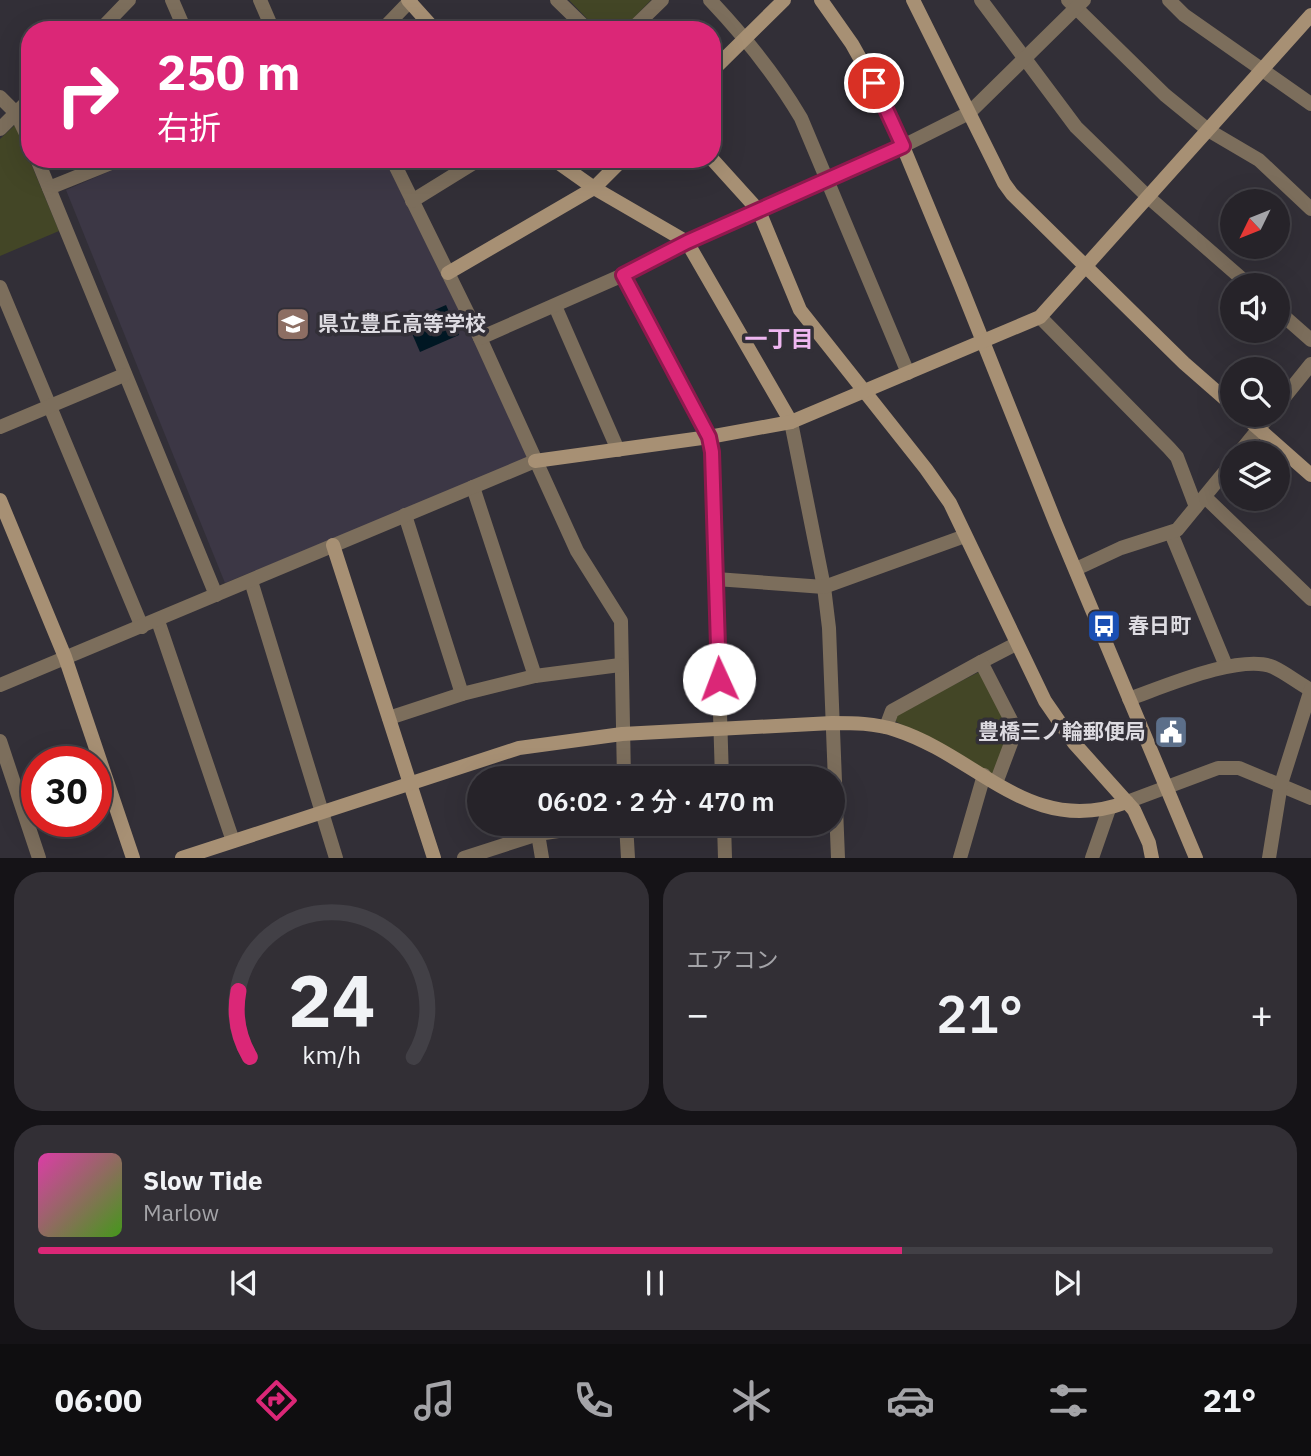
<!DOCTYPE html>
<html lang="ja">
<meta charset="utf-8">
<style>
body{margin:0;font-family:"IBM Plex Sans","Noto Sans JP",sans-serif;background:#322f35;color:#f1f3f6;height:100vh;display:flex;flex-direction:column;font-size:26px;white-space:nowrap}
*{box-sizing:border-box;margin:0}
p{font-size:23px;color:#a4a4a8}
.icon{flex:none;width:38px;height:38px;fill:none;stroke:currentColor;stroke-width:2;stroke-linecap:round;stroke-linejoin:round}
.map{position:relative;height:858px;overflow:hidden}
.side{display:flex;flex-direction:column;gap:14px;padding:14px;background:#151317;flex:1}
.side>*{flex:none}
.top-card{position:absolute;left:21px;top:21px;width:700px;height:147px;border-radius:28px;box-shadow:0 7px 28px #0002,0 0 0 2px #424046;background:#db2777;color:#fff;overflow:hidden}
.needle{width:46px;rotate:227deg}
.buttons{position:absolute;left:1220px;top:189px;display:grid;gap:14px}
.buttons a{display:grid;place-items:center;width:70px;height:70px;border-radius:50%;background:#262329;box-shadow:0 7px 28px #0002,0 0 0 2px #424046;font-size:35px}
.speed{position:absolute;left:21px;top:746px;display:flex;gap:14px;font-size:35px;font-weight:700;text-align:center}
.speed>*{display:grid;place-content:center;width:91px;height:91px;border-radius:50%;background:#262329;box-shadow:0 7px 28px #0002,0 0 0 2px #424046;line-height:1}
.speed .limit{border:10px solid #d22;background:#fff;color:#111}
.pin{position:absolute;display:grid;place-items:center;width:60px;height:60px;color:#fff;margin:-30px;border:4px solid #fff;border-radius:50%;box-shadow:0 2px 7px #0007}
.me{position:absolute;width:77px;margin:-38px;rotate:358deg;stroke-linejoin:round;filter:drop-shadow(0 0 5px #0008)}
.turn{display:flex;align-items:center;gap:24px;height:147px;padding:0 21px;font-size:32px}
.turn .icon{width:91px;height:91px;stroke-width:2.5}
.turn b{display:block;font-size:49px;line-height:60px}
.big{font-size:52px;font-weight:600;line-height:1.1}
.side .tile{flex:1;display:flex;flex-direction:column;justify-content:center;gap:10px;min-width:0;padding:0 24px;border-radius:28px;background:#322f35}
.side .dial{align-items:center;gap:0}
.dial svg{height:182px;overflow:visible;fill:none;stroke:#424046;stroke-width:7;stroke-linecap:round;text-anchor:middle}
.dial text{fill:#f1f3f6;stroke:none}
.song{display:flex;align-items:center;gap:21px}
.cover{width:84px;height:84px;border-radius:10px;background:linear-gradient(135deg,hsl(320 70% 55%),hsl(100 70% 35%))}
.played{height:7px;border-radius:4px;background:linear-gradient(90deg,#db2777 70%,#424046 70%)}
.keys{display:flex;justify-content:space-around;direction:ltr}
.heat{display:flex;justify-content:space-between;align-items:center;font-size:38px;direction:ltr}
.side .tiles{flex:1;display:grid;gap:14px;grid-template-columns:1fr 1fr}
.tile:last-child{grid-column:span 2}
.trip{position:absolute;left:467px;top:766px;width:378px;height:70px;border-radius:35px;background:#262329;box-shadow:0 7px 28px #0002,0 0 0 2px #424046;font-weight:600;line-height:70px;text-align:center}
.tab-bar{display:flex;height:112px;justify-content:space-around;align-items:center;background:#0f0e10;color:#a4a4a8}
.tab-bar .icon{width:49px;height:49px}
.tab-bar .selected{color:#db2777}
.tab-bar b{font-size:32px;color:#f1f3f6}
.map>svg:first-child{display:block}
</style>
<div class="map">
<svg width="1311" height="858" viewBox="0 0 1311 858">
<rect width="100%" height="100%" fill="#322f37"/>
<path fill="#3c3745" d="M138 159H387L531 458 225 583 66 190Z"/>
<g fill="#434626">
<path d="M569 0H651L622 30H598Z"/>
<path d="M15 125 59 231 0 256V139Z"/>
<path d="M981 671 1010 734 995 776 895 721 898 713Z"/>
</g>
<path fill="#001723" d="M446 305 459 335 420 352 407 322Z"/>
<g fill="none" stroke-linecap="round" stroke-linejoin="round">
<g stroke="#7c6e5c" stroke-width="14">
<path d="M172 0 185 30"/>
<path d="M260 0 273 30"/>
<path d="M557 0 588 30"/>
<path d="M710 0C745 37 775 74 801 118L908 373"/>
<path d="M981 0 1076 127 1147 196 1249 285"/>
<path d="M1068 0 1165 95 1208 130 1259 160 1311 209"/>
<path d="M1169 0 1184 15 1311 104"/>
<path d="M100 30 129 0"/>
<path d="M382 30 411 0"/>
<path d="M631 30 662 0"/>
<path d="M0 97 16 113 30 142"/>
<path d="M0 129 30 99"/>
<path d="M37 159 216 595"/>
<path d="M392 159 480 338 577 551 621 621 624 779"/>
<path d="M49 188 121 159"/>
<path d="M412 201 480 159"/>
<path d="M623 275 709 437 712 452 722 779"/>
<path d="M0 287 142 627"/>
<path d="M555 306 618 450"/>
<path d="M1278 311 1311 340"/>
<path d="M1040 317 1169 448 1177 457 1196 507"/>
<path d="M480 338 623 275 687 242 903 146 969 113 1084 0"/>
<path d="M1278 405 1311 364"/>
<path d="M791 422 824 587 829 628 838 858"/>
<path d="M0 427 124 375"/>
<path d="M1239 453 1270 415"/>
<path d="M473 487 535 676"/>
<path d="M1205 497 1311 599"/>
<path d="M405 515 462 694"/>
<path d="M1171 533 1226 666"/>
<path d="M1076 569 1121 548 1177 530 1232 463"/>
<path d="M716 579 824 587 965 536"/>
<path d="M251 581 336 858"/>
<path d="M158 621 233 841"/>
<path d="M981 662 1016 644"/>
<path d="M0 685 535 461"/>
<path d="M1129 699C1163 687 1241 653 1273 667 1286 673 1298 683 1311 690"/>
<path d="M389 718 462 694 535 676 620 665"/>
<path d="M886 727 892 711 981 662 1016 730 996 783"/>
<path d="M0 741 39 858"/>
<path d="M1127 802 1218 768H1239L1311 798"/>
<path d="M626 824 628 858"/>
<path d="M724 824 725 858"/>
<path d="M538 834 542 858"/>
<path d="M464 858 538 834 605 824"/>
<path d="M960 858 984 775"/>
<path d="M1092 858 1109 809"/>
<path d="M1269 858 1281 784 1311 689"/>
</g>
<g stroke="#a79074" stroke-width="14">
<path d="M408 0 435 30"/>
<path d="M821 0 852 44 885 103 960 284 1056 524 1196 858"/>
<path d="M913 0 1004 183 1012 194 1184 363 1232 405"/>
<path d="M712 71 784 0"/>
<path d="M553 159 594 188 687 242 791 422"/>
<path d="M712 159 759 211 800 310 926 469 950 503 1045 701 1074 743 1134 810 1149 843 1152 858"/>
<path d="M448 273 594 188 623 159"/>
<path d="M1243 415 1311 475"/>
<path d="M535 461 709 437 791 422 1040 317 1311 15"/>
<path d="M0 500 65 657 133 858"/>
<path d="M333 545 434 858"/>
<path d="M182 858 519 748 622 734 832 723C853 723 875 723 896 730 979 757 1031 838 1127 802"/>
</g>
</g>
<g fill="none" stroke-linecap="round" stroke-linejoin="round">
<g stroke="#8e194d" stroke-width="18">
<path id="route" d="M719 679 712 452 709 437 623 275 687 242 903 146 874 83"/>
</g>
<use href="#route" stroke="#db2777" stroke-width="12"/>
</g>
<defs>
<g id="school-square" transform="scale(1.75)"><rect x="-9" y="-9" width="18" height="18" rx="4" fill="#8d6e63" stroke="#322f37"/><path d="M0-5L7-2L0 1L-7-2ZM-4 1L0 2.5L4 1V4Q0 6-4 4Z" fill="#fff"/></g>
<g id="bus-square" transform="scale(1.75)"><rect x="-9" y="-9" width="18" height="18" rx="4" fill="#1a4fb4" stroke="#322f37"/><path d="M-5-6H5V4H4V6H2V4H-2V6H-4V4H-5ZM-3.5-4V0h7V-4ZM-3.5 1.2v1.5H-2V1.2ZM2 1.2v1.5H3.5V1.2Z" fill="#fff"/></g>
<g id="civic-square" transform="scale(1.75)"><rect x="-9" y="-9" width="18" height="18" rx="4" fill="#5c6f8a" stroke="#322f37"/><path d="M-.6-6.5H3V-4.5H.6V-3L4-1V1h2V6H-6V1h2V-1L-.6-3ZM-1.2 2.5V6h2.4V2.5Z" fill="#fff"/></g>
</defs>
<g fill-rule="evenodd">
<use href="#school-square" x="293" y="324"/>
<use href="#bus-square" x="1104" y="626"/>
<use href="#civic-square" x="1171" y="732"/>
</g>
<g text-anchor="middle" stroke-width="7" stroke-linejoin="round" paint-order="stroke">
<g font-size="21" font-weight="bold" fill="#dddbe1" stroke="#322f37" text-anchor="start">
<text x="318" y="331">県立豊丘高等学校</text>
<text x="1128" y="633">春日町</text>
<text x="1146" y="739" text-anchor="end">豊橋三ノ輪郵便局</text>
</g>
<g font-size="23" font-weight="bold" fill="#efb7f1" stroke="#322f37">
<text x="779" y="347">一丁目</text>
</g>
</g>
</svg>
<div class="buttons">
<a><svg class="needle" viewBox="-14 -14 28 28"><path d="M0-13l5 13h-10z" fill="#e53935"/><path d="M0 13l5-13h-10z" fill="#a4a4a8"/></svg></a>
<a><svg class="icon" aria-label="sound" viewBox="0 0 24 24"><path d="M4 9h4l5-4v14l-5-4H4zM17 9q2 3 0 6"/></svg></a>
<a><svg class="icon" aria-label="search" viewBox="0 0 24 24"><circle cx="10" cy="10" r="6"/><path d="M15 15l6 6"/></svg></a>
<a><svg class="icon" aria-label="layers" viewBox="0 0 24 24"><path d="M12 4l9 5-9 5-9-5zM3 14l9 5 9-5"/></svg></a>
</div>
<div class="speed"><div class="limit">30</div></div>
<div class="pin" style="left:874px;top:83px;background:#d93025"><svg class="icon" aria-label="arrive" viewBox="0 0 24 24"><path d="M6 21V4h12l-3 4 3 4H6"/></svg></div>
<svg class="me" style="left:719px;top:679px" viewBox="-20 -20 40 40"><circle r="19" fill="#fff"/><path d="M0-13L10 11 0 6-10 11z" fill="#db2777"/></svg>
<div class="trip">06:02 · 2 分 · 470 m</div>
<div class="top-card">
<div class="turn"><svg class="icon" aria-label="right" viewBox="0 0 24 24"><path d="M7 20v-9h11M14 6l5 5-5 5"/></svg><div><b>250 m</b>右折</div></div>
</div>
</div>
<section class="side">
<div class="tiles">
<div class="tile dial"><svg viewBox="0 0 100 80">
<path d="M14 69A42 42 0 1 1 86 69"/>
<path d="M14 69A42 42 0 0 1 9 40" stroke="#db2777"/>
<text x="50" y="56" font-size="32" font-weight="700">24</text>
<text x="50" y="72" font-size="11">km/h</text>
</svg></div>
<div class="tile"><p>エアコン</p>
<div class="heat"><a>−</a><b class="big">21°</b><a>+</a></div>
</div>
<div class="tile">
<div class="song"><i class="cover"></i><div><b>Slow Tide</b><p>Marlow</p></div></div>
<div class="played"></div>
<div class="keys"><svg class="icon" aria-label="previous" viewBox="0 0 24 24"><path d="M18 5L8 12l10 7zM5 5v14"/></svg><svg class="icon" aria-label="pause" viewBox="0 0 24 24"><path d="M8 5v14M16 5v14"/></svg><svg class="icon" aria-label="next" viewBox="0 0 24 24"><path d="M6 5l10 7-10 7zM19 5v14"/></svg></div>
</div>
</div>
</section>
<nav class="tab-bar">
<b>06:00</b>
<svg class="icon selected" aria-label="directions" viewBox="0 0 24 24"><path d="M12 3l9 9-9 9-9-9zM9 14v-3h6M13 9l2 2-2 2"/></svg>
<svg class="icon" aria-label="music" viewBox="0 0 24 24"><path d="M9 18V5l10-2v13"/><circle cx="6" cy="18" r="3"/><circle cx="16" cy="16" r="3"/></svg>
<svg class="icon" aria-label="phone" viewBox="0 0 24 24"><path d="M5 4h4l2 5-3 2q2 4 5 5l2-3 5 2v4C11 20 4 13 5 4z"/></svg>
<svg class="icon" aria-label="climate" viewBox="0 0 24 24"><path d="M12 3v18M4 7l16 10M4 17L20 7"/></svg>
<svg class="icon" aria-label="car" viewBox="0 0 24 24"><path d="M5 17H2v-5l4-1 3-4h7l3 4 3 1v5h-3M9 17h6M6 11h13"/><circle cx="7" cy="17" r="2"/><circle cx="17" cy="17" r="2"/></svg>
<svg class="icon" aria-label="filters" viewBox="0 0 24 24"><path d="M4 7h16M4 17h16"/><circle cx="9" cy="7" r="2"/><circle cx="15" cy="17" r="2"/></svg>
<b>21°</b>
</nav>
